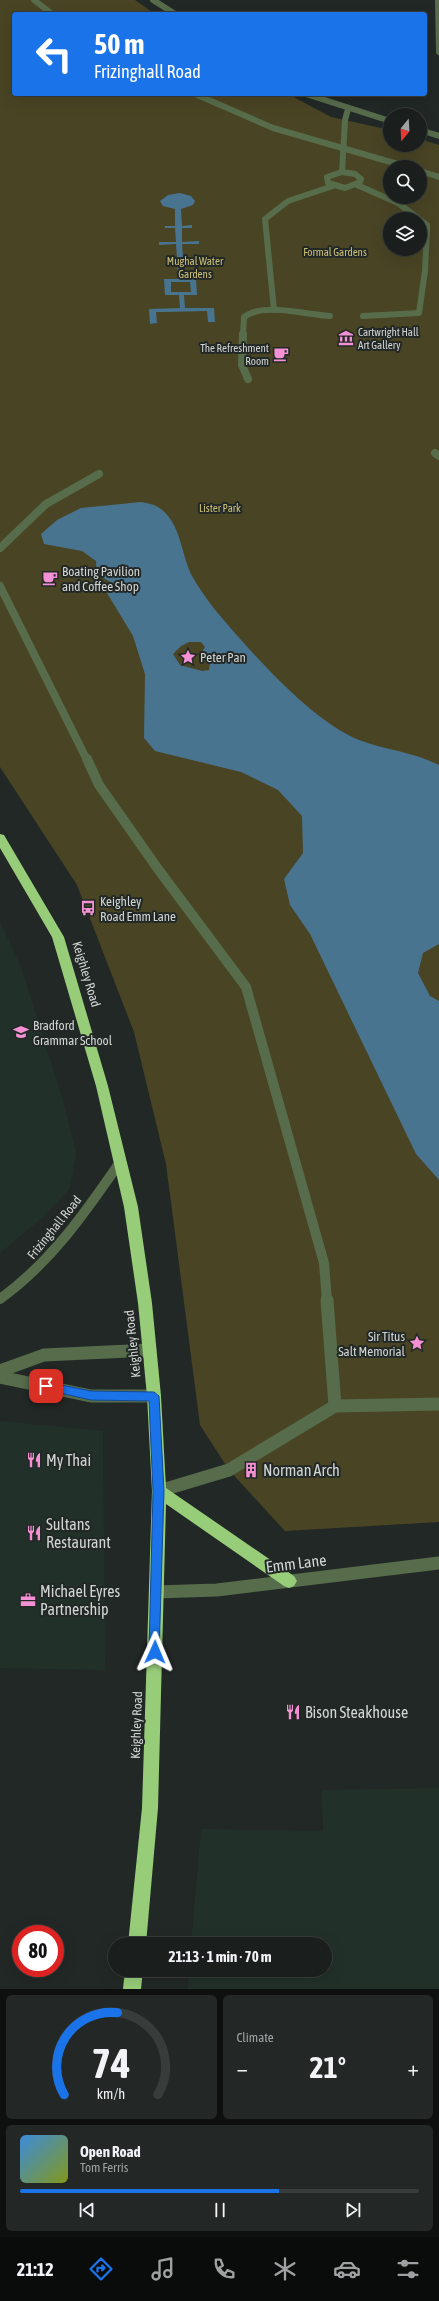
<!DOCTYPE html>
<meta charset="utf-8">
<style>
body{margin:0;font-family:"Asap Condensed",sans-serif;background:#232725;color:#f1f3f6;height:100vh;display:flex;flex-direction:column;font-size:15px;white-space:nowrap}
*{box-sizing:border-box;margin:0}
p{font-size:13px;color:#9fa2a3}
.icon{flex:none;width:22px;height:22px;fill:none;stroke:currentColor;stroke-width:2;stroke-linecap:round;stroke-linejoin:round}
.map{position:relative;height:1989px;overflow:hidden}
.details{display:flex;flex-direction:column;gap:6px;padding:6px;background:#0e100f;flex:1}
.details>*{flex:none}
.top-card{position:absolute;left:12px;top:12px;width:415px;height:84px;border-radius:4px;box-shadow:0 4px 16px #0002,0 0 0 1px #383c3b;background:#1a73e8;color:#fff;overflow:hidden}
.needle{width:26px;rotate:198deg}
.fabs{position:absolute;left:383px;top:108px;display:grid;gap:8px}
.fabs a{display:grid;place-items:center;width:44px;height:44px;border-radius:50%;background:#1a1e1c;box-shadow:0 4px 16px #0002,0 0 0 1px #383c3b;font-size:20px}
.speed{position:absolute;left:12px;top:1925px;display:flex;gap:8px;font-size:20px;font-weight:700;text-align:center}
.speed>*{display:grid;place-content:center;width:52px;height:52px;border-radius:50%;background:#1a1e1c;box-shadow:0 4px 16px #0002,0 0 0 1px #383c3b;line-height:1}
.speed .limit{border:6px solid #d22;background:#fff;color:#111}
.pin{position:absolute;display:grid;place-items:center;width:34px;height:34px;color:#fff;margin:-17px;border-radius:8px;box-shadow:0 2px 6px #0006}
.me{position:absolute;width:44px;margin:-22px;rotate:1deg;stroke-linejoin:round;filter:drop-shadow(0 0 3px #0008)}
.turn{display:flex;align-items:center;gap:14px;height:84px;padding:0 16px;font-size:18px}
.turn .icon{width:52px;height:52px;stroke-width:2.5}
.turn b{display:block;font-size:28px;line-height:34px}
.big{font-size:30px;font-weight:700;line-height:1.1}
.details .tile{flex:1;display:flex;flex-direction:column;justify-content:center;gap:6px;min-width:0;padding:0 14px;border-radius:6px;background:#232725}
.details .dial{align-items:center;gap:0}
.dial svg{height:104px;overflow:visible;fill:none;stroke:#383c3b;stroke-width:7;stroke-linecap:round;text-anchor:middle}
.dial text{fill:#f1f3f6;stroke:none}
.song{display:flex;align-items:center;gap:12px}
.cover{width:48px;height:48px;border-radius:6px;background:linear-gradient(135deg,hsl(210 70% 55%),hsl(70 70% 35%))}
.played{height:4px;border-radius:2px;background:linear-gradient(90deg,#1a73e8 65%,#383c3b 65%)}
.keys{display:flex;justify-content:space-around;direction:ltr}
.heat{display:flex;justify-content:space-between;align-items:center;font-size:22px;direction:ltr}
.details .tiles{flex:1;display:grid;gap:6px;grid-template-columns:1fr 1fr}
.tile:last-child{grid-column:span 2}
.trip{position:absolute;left:108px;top:1937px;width:224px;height:40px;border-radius:20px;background:#1a1e1c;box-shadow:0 4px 16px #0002,0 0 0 1px #383c3b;font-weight:700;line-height:40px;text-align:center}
.tabs{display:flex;height:64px;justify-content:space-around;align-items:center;background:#0a0c0b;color:#9fa2a3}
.tabs .icon{width:28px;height:28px}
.tabs .active{color:#1a73e8}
.tabs b{font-size:18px;color:#f1f3f6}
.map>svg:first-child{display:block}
</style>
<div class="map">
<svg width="439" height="1989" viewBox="0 0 439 1989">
<rect width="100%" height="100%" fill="#222826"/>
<g fill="#22302a">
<path d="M0 922 21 967 62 1097 76 1153 70 1188 43 1217 0 1253Z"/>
<path d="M0 1421 103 1431 105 1670 0 1668Z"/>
<path d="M439 1788V1989H188L189 1970H325V1944H191L201 1829 323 1831 322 1790Z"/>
</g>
<path fill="#494424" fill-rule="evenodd" d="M0 0H135L155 14H14V94H288L331 117 390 130V145H420V139L439 145V1522L285 1531 229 1470 200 1425 166 1164 134 1032 77 885 0 767ZM390 167H420V197H390ZM390 219H420V249H390Z"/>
<g fill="#497490" fill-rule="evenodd">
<path d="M180 193 191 196 195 201 193 205 181 209 182 226 192 225V228H182V242L199 241V244H182L183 258H193V260H183V279H196L197 295H184L185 308H214L215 322H208L207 311 163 312H156L157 323 150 324 149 309 180 308 179 295H165L164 279H178L177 260 167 261 166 258H177L176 244 159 245V242H176L175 228H165V226H175V209L163 206 160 201 168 195ZM171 282H190L191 292H171Z"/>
<path d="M141 502C146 503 153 504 158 507 181 521 181 555 192 576 199 588 208 601 216 611 250 651 310 720 359 740 385 750 414 752 439 765V944L423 953 418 973 430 996 439 1001V1180L416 1154 310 934 290 905 284 879 303 853 302 816 278 790 241 772 155 751 144 738 145 674 133 636 107 593 117 586 97 574 96 561 82 551 44 544 41 534 57 520 81 508ZM189 642H201L205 647 201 654V659L210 663 209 670 202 671 180 665 173 654 181 646Z"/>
</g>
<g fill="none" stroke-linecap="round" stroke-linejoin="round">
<g stroke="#576c4b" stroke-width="6">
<path d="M34 0 52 14"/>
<path d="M153 0 175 14"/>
<path d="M438 0 439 52"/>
<path d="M195 94 273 128 408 167"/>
<path d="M306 94 390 121"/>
<path d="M420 130 439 136"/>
<path d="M420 171 439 177"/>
<path d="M342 172 355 174 361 179 360 182 345 188 328 183 327 177Z"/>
<path d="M342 172 345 120 348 109"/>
<path d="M357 185 398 203 419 219"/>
<path d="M274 310 265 219 288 201 333 186"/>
<path d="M363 316 419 313 425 271 427 229V225L420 220"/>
<path d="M243 335 244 317C264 302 306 315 330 316"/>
</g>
<g stroke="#576c4b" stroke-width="8">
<path d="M243 334 242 365 248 379"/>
<path d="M435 453 439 456"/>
<path d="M0 548 46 504 99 474"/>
<path d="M0 586 87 760"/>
</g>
<g stroke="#576c4b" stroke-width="10">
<path d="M87 759 99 785 158 869 246 987 324 1263 327 1301"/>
<path d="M0 1299C51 1262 85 1213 120 1162"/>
</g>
<g stroke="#576c4b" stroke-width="13">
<path d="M0 1371 44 1355 150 1350"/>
<path d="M0 1377 91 1396H154"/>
<path d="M335 1406 439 1404"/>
<path d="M159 1491 229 1470 335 1406 327 1300"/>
<path d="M156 1592 217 1590 439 1563"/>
</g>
<g fill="#97cd79" fill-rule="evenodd">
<path d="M0 834 4 835 64 937 108 1086 138 1207 152 1303 161 1396 166 1488 294 1576 297 1581 294 1586 289 1588 284 1586 166 1504 158 1808 146 1944H128L142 1808 152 1491 147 1396 138 1303 124 1207 96 1086 52 937 0 848Z"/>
<path d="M125 1970H143L141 1989H123Z"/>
</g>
</g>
<path fill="#1a73e8" stroke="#114b97" d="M46 1382 91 1391 154 1392 159 1396 164 1491 159 1655 155 1657 151 1655 149 1652 153 1491 149 1401 91 1400 42 1389V1383Z"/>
<defs>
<g id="museum-bare" transform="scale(1.2)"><path d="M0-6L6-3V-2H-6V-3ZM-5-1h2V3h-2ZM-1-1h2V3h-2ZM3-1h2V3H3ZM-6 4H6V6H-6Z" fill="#f491d4" stroke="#222826" stroke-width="2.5" paint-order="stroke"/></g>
<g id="cafe-bare" transform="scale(1.2)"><path d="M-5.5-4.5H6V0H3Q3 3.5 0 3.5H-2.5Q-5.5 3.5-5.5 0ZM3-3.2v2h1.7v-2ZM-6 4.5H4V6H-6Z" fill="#f491d4" stroke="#222826" stroke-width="2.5" paint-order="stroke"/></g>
<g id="sight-bare" transform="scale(1.2)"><path d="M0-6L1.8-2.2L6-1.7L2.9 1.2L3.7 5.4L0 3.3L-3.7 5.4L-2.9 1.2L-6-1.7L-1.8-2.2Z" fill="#f491d4" stroke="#222826" stroke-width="2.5" paint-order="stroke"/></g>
<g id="bus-bare" transform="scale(1.2)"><path d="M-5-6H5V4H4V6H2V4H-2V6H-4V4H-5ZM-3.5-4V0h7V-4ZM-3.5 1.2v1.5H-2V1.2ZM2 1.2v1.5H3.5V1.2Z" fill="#f491d4" stroke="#222826" stroke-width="2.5" paint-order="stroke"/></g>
<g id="school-bare" transform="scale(1.2)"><path d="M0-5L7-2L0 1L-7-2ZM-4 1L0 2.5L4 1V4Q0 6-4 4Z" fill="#f491d4" stroke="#222826" stroke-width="2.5" paint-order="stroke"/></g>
<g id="restaurant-bare" transform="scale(1.2)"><path d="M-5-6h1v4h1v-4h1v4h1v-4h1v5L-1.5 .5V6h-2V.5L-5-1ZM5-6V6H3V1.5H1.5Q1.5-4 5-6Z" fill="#f491d4" stroke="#222826" stroke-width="2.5" paint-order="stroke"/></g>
<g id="building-bare" transform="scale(1.2)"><path d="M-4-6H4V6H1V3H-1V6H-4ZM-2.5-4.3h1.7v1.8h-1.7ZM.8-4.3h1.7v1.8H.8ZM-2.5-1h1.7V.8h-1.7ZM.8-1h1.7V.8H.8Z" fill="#f491d4" stroke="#222826" stroke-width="2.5" paint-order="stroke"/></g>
<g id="office-bare" transform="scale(1.2)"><path d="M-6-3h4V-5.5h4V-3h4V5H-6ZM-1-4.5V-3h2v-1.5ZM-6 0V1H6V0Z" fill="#f491d4" stroke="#222826" stroke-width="2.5" paint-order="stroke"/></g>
</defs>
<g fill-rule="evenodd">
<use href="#museum-bare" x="346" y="338"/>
<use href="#cafe-bare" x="281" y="354"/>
<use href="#cafe-bare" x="50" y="578"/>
<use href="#sight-bare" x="188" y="657"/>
<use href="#bus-bare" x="88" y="908"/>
<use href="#school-bare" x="21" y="1032"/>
<use href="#sight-bare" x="417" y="1343"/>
<use href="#restaurant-bare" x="34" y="1460"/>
<use href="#building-bare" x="251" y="1470"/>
<use href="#restaurant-bare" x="34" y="1533"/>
<use href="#office-bare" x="28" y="1600"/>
<use href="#restaurant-bare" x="293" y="1712"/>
</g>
<g text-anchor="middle" stroke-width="4" stroke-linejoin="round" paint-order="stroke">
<g font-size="11" fill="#ccc178" stroke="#222826">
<text x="335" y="256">Formal Gardens</text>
<text x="195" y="265">Mughal Water<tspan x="195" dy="13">Gardens</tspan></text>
<text x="220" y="512">Lister Park</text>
</g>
<g font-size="11" fill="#d1d5d3" stroke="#222826" text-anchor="start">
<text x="358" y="336">Cartwright Hall<tspan x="358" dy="13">Art Gallery</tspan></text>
<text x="269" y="352" text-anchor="end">The Refreshment<tspan x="269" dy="13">Room</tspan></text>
</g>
<g font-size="13" fill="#d1d5d3" stroke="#222826" text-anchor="start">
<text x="62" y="576">Boating Pavilion<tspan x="62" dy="15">and Coffee Shop</tspan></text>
<text x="200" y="662">Peter Pan</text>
<text x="100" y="906">Keighley<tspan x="100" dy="15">Road Emm Lane</tspan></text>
<text x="33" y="1030">Bradford<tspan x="33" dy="15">Grammar School</tspan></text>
<text x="405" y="1341" text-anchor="end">Sir Titus<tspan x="405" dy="15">Salt Memorial</tspan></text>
</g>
<g font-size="13" fill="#d1d5d3" stroke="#222826">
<text transform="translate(87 974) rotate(73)" y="5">Keighley Road</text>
<text transform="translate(54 1227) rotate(-51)" y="5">Frizinghall Road</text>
<text transform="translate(132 1344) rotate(-96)" y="5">Keighley Road</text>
<text transform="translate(136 1725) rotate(-88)" y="5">Keighley Road</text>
</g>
<g font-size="16" fill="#d1d5d3" stroke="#222826" text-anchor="start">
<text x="46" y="1466">My Thai</text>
<text x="263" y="1476">Norman Arch</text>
<text x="46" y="1530">Sultans<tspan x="46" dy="18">Restaurant</tspan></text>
<text x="40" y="1597">Michael Eyres<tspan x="40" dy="18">Partnership</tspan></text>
<text x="305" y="1718">Bison Steakhouse</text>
</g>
<g font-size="16" fill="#d1d5d3" stroke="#222826">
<text transform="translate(296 1563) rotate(-7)" y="6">Emm Lane</text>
</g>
</g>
</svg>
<div class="fabs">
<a><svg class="needle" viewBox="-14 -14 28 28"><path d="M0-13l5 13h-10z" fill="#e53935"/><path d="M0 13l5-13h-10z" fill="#9fa2a3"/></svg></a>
<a><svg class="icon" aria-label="search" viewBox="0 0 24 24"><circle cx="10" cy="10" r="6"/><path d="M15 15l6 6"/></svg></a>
<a><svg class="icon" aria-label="layers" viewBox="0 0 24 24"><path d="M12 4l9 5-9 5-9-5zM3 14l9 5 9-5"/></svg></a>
</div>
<div class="speed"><div class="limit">80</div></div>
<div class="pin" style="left:46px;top:1386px;background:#d93025"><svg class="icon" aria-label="arrive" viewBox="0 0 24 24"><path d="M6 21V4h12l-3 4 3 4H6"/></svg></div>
<svg class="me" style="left:155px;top:1652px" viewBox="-20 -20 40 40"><path d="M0-17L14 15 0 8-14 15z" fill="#1a73e8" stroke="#fff" stroke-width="4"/></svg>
<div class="trip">21:13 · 1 min · 70 m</div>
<div class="top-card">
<div class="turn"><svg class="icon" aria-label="left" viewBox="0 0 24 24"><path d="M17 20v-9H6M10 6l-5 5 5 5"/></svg><div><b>50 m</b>Frizinghall Road</div></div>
</div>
</div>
<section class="details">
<div class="tiles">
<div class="tile dial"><svg viewBox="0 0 100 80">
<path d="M14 69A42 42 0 1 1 86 69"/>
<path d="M14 69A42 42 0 0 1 55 6" stroke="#1a73e8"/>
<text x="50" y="56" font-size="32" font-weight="700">74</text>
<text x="50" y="72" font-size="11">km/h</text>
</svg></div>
<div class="tile"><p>Climate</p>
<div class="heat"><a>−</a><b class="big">21°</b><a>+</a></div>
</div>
<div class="tile">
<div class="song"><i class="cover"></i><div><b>Open Road</b><p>Tom Ferris</p></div></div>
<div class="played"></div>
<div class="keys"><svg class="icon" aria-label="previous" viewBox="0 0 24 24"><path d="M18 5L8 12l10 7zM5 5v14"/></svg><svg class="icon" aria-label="pause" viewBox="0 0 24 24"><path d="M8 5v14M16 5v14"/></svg><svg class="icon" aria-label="next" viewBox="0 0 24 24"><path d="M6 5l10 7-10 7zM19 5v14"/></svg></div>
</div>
</div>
</section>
<nav class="tabs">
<b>21:12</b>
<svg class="icon active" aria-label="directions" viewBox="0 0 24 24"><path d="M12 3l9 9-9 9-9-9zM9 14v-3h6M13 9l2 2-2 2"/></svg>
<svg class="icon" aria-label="music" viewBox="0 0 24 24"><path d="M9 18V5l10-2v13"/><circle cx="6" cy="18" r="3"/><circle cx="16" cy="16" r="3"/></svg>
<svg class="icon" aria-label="phone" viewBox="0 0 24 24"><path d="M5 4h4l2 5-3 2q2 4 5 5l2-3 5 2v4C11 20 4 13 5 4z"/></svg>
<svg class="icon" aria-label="climate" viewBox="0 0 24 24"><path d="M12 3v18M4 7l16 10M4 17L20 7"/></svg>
<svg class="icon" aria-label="car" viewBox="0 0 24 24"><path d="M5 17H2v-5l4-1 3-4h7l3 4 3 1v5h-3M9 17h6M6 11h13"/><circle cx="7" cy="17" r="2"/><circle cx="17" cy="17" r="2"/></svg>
<svg class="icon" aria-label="filters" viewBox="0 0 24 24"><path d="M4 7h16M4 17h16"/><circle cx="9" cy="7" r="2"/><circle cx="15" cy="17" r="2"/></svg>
</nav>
